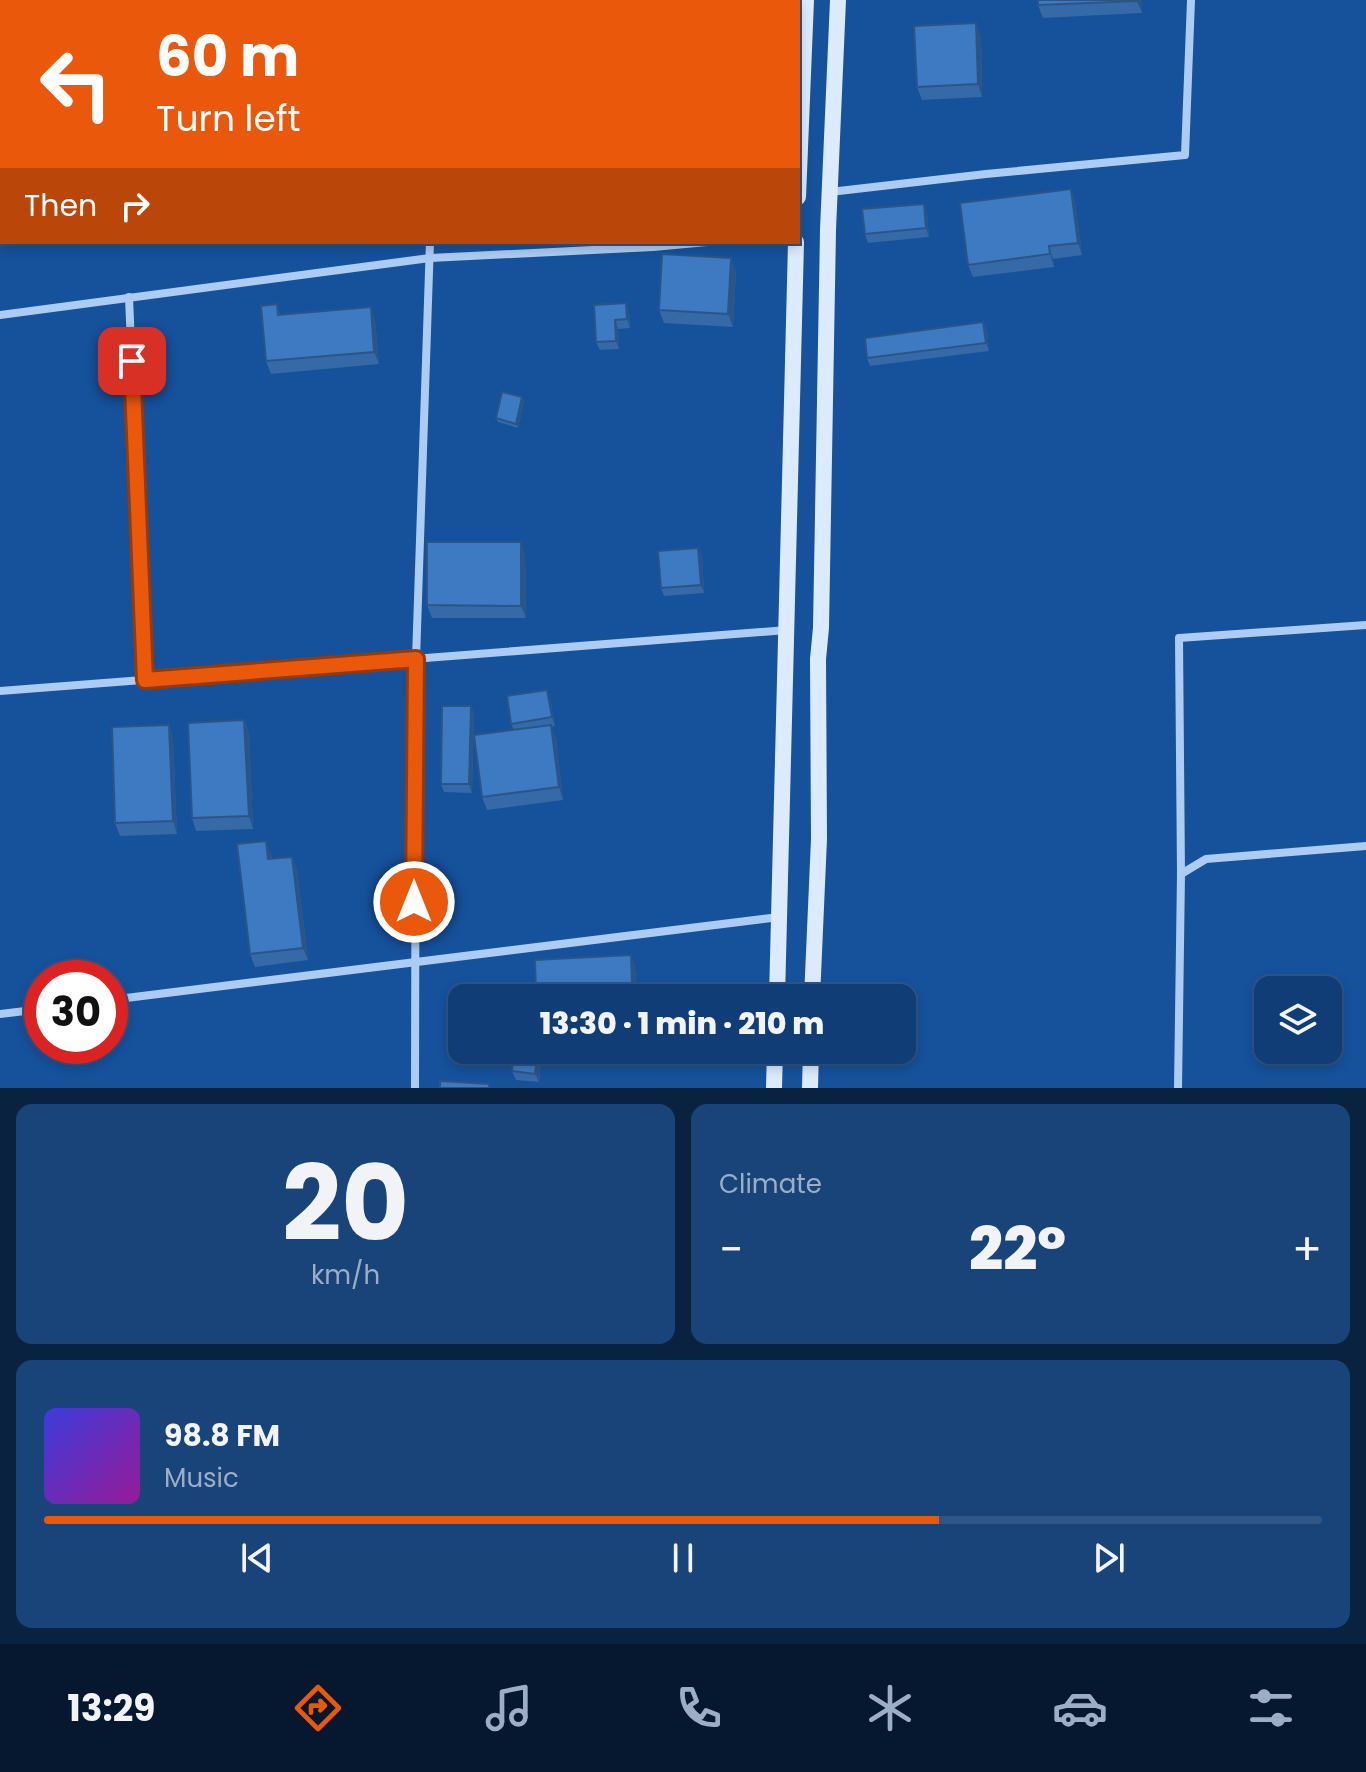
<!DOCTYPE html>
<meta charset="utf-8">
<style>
body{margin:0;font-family:Poppins,sans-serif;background:#19447a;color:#f1f3f6;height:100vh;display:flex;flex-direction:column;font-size:30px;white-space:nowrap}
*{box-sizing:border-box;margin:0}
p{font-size:26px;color:#9caec5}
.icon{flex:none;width:44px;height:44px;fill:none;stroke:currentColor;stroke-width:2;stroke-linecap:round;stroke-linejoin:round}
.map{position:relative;height:1088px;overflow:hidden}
.side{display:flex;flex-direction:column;gap:16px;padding:16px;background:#092240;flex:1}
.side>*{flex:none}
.banner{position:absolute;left:0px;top:0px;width:800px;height:244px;box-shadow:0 4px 12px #0003,0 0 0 2px #305687;background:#ea580c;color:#fff;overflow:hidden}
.controls{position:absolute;left:1254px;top:976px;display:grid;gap:16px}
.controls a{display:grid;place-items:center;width:88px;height:88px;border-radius:16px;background:#103d75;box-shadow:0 4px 12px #0003,0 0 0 2px #305687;font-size:40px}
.speed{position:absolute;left:24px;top:960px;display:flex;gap:16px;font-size:40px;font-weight:700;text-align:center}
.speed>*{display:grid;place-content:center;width:104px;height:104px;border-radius:50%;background:#103d75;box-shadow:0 4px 12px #0003,0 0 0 2px #305687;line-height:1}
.speed .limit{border:12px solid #d22;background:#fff;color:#111}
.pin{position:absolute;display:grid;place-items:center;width:68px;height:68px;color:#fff;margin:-34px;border-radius:16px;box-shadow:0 4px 12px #0006}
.me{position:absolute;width:88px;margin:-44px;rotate:0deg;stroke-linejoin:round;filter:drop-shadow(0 0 6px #0008)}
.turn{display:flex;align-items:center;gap:28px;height:168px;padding:0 24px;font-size:36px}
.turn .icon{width:104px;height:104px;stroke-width:2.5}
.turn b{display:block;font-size:56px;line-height:68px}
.then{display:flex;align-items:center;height:76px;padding:0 24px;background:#0003;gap:16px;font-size:30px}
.big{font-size:60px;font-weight:800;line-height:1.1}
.side .tile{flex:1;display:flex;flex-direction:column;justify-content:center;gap:12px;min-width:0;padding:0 28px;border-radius:16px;background:#19447a}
.side .dial{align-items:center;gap:0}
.dial b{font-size:104px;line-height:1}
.song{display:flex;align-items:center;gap:24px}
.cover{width:96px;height:96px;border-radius:12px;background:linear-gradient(135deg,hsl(240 70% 55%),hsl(300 70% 35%))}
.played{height:8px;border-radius:4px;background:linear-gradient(90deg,#ea580c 70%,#305687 70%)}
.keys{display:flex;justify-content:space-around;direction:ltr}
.heat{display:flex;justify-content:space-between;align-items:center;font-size:44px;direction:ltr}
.side .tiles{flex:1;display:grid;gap:16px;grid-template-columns:1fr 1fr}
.tile:last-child{grid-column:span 2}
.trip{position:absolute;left:448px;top:984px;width:468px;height:80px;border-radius:16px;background:#103d75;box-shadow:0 4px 12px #0003,0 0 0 2px #305687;font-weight:800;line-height:80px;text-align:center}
.menu{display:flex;height:128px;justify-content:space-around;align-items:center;background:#06182f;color:#9caec5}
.menu .icon{width:56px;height:56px}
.menu .current{color:#ea580c}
.menu b{font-size:36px;color:#f1f3f6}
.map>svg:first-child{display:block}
</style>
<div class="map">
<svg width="1366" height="1088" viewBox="0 0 1366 1088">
<rect width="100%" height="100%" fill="#16519c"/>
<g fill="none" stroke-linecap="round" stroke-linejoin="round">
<g stroke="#acccf3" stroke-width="8">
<path d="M0 0H5"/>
<path d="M434 2V0"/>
<path d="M830 192 986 174 1185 155 1191 0"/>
<path d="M129 297 145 680"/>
<path d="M0 315 430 258 653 247 707 242"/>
<path d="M0 691 787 630"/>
<path d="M1181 874 1206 859 1366 846"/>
<path d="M110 1000 779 917"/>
<path d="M0 1014 42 1009"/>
<path d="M415 1088 416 659 430 242"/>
<path d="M1178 1088 1181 874 1179 638 1366 625"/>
</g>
<g stroke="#dbeafc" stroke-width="16">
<path d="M798 197 806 0"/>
<path d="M777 998 796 242"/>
<path d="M812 998 819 839 818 659 821 628 828 230 838 0"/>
<path d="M774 1088 775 1050"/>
<path d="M810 1088 811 1050"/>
</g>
</g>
<g fill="#3569a7">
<path d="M1038 0H1142V13L1043 18 1038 5Z"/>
<path d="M981 36 982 97 922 100 917 87Z"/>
<path d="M1071 189 1075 202 1082 255 1053 259 1054 267 973 277 968 265Z"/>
<path d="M927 213 929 237 868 243 865 234Z"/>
<path d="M330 242H387V245Z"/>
<path d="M736 271 733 327 664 323 659 310Z"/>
<path d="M277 304 280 315 375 320 379 364 271 374 266 361Z"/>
<path d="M594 305 629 312 630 328 618 329 619 349 600 350 596 342Z"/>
<path d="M983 322 987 331 989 351 870 366 867 358Z"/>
<path d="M522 397 524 401 518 428 498 422 496 418Z"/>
<path d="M525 555 526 618H432L427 605Z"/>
<path d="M702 556 704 593 664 596 661 588Z"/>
<path d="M550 698 555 726 551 727 556 738 563 800 487 810 482 797 514 730 511 724Z"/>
<path d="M471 706 474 715 472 793 444 792 441 784Z"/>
<path d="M244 720 249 733 253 829 196 831 192 818Z"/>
<path d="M169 725 173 738 177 834 120 836 115 823Z"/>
<path d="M271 853 272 859 292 857 297 870 308 960 255 967 250 954Z"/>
<path d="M631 955 635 968 637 998H539L536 991Z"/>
<path d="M542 1050 539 1082 516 1080 512 1071Z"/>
</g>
<g fill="#2b5588">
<path d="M1137 0H1142V13L1137 1Z"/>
<path d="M976 23 981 36 982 97 978 84Z"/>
<path d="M1071 189 1075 202 1082 255 1078 243Z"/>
<path d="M924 204 927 213 929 237 926 228Z"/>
<path d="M1049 246 1053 259 1054 267 1050 254Z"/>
<path d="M731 258 736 271 733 327 728 314Z"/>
<path d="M626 303 629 312 630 328 627 319Z"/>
<path d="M371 307 375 320 379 364 374 352Z"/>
<path d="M615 320 618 329 619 349 616 341Z"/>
<path d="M983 322 987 331 989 351 986 343Z"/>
<path d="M522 397 524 401 518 428 516 424Z"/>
<path d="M521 542 525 555 526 618 521 606Z"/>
<path d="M698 548 702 556 704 593 701 585Z"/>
<path d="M547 690 550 698 555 726 552 717Z"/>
<path d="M471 706 474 715 472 793 469 784Z"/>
<path d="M244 720 249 733 253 829 249 816Z"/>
<path d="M169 725 173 738 177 834 173 821Z"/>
<path d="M551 725 556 738 563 800 559 787Z"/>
<path d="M266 841 271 853 273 872 268 859Z"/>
<path d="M292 857 297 870 308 960 303 948Z"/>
<path d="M631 955 635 968 637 998 632 986Z"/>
<path d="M538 1050H542L539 1082 535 1074Z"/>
</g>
<g fill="#3e7ac2" stroke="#2b5588" stroke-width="2">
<rect x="470" y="0" width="111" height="2"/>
<path d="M1038 0H1137V1L1038 5Z"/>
<path d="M976 23 978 84 917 87 914 26Z"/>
<path d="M1071 189 1078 243 1049 246 1050 254 968 265 960 203Z"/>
<path d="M924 204 926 228 865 234 862 209Z"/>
<path d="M662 254 731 258 728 314 659 310Z"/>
<path d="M626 303 627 319 615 320 616 341 596 342 594 305Z"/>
<path d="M277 304 278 315 371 307 374 352 266 361 261 306Z"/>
<path d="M983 322 986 343 867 358 865 338Z"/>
<path d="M502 392 522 397 516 424 496 418Z"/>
<path d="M427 542H521V606L427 605Z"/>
<path d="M698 548 701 585 661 588 658 551Z"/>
<path d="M547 690 552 717 511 724 507 696Z"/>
<path d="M442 706H471L469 784H441Z"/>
<path d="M244 720 249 816 192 818 188 723Z"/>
<path d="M169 725 173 821 115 823 112 727Z"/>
<path d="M551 725 559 787 482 797 474 735Z"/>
<path d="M266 841 268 859 292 857 303 948 250 954 237 844Z"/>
<path d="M631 955 632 986 536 991 535 960Z"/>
<path d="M514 1050H538L535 1074 512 1071Z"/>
<path d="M440 1081 489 1084V1088H440Z"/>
</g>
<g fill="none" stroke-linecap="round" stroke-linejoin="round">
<g stroke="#983908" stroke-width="20">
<path id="route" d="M132 361 145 680 416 659 414 902"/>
</g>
<use href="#route" stroke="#ea580c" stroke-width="14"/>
</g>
</svg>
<div class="controls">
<a><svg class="icon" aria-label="layers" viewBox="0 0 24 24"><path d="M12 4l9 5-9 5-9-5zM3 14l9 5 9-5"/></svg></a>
</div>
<div class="speed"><div class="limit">30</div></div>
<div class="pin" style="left:132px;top:361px;background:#d93025"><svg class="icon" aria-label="arrive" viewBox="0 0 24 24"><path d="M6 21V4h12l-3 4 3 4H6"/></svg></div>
<svg class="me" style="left:414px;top:902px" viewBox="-20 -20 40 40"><circle r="17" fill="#ea580c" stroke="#fff" stroke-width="3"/><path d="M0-11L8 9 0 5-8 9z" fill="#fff"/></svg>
<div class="trip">13:30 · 1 min · 210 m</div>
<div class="banner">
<div class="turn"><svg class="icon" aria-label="left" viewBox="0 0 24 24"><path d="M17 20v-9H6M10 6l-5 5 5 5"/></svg><div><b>60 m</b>Turn left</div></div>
<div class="then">Then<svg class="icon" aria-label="right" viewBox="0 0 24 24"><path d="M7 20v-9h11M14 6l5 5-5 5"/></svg></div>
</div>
</div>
<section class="side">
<div class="tiles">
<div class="tile dial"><b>20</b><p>km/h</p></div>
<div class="tile"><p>Climate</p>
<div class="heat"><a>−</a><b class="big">22°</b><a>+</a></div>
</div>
<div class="tile">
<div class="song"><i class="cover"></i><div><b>98.8 FM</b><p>Music</p></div></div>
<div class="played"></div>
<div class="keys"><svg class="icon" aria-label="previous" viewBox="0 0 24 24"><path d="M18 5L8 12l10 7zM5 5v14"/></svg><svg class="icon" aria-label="pause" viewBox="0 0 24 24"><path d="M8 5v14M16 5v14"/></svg><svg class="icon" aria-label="next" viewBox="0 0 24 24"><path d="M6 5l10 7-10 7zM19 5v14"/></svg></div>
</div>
</div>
</section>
<nav class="menu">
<b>13:29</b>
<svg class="icon current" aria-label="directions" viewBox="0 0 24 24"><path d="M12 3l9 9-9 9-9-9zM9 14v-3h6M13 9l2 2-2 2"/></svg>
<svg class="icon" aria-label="music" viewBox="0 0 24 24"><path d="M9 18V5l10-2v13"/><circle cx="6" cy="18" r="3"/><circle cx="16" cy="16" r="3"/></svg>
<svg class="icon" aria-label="phone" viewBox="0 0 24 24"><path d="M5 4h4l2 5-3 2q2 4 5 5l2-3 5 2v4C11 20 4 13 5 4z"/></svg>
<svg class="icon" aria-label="climate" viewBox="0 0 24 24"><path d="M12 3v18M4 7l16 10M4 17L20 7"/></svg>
<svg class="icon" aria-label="car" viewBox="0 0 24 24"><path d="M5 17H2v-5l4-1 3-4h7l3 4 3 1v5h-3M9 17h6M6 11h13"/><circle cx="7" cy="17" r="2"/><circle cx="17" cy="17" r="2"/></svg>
<svg class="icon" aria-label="filters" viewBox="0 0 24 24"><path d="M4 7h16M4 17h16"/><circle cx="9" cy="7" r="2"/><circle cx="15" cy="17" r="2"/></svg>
</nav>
